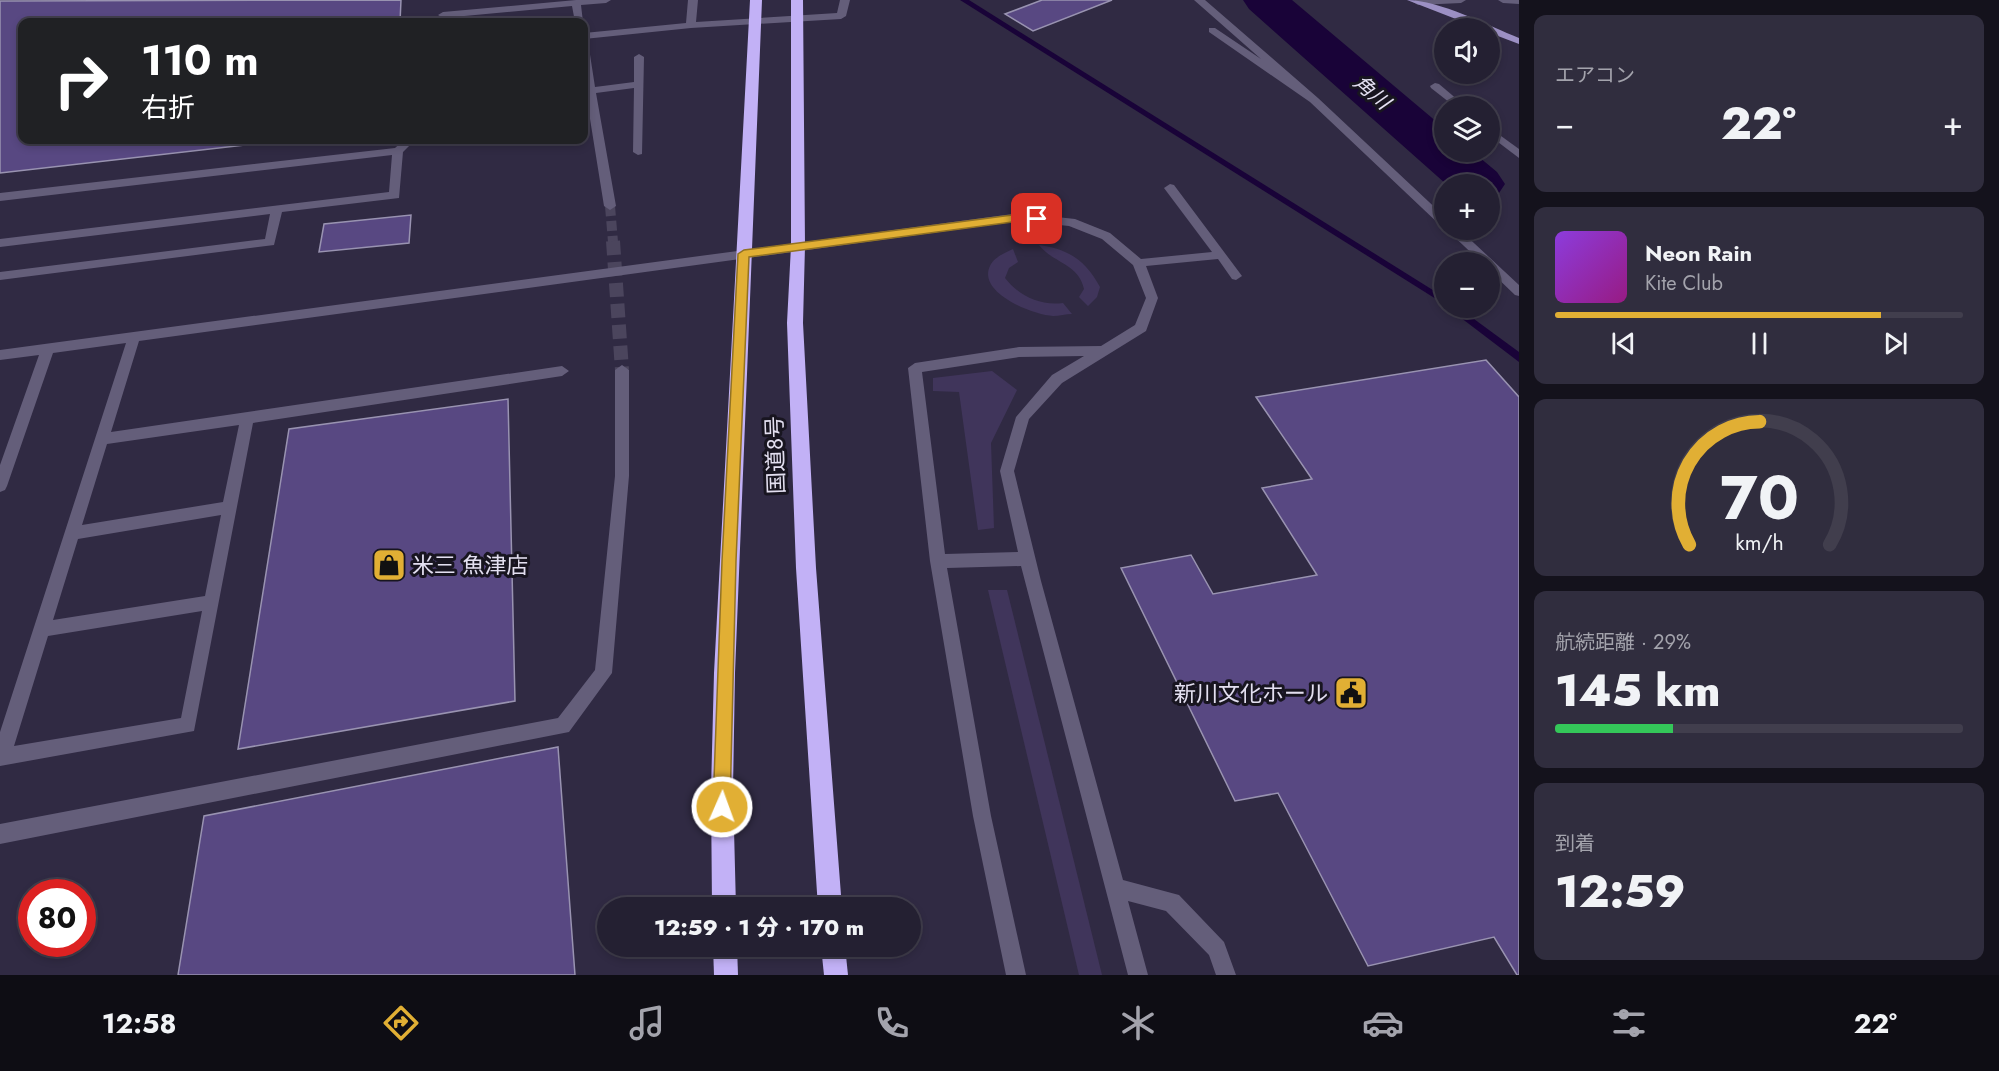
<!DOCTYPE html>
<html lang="ja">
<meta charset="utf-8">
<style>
body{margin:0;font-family:Jost,"Noto Sans JP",sans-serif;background:#302d3e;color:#f1f3f6;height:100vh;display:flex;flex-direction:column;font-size:22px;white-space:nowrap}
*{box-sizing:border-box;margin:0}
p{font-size:20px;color:#a3a3ac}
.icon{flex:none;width:33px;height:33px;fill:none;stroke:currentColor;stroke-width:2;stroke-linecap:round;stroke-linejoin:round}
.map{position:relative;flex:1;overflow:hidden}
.side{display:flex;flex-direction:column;gap:15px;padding:15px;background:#14121c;width:480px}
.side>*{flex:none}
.top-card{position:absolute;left:18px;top:18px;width:570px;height:126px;border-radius:12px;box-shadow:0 3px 9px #0003,0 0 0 2px #413e4d;background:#202124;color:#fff;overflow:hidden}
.controls{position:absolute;left:1434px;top:18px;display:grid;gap:12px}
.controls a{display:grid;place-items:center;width:66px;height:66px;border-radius:50%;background:#242032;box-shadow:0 3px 9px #0003,0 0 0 2px #413e4d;font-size:30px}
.speed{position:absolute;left:18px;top:879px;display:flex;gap:12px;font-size:30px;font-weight:700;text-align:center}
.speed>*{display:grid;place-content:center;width:78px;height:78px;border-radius:50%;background:#242032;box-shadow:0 3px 9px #0003,0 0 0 2px #413e4d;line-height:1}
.speed .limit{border:9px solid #d22;background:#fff;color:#111}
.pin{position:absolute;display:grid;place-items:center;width:51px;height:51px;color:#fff;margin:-26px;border-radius:12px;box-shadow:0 3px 9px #0006}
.me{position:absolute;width:66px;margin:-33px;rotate:2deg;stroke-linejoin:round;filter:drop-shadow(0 0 4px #0008)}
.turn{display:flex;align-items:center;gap:21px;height:126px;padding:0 24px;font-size:27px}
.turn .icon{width:78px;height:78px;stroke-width:2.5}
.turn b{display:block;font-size:42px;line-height:51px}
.big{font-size:45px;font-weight:800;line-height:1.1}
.side .card{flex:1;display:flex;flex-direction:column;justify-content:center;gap:9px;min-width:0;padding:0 21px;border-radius:12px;background:#302d3e}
.side .dial{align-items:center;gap:0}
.dial svg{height:156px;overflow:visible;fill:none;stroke:#413e4d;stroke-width:7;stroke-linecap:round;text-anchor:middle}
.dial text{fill:#f1f3f6;stroke:none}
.song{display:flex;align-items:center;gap:18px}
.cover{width:72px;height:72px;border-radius:9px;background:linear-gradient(135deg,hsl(270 70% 55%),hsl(310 70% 35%))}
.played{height:6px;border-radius:3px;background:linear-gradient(90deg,#e1af34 80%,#413e4d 80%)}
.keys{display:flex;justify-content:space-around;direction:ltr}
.heat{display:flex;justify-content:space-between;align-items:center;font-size:33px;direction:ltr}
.charge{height:9px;border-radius:4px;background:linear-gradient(90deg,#34c759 29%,#413e4d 0)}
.trip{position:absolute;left:597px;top:897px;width:324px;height:60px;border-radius:30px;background:#242032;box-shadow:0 3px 9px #0003,0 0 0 2px #413e4d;font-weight:800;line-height:60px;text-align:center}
.tabs{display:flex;height:96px;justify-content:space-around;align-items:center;background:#0e0d14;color:#a3a3ac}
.tabs .icon{width:42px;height:42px}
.tabs .active{color:#e1af34}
.tabs b{font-size:27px;color:#f1f3f6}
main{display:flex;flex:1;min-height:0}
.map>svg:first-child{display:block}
</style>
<main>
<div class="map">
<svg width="1519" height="975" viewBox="0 0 1519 975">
<rect width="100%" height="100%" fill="#302a43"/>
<g fill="#40355b">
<path d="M1039 245C1069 249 1086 261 1100 287L1097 297 1088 306 1079 297 1084 289C1079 264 1053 263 1039 245Z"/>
<path d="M1013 249 1018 262 1009 268 1005 278C1019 296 1040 306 1063 303L1072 314C1066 314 1059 316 1053 316 1033 315 977 293 990 266 994 257 1005 253 1013 249Z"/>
<path d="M992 371 1017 390 991 443 994 528 978 530 959 392 933 391V378Z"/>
<path d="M988 590H1007L1102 975H1079Z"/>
</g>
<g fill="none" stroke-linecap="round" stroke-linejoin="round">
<g fill="#190338" fill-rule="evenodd">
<path d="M960 0H969L1444 297V304Z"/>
<path d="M1448 308H1459L1519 352V362Z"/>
</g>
<path fill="#190338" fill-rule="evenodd" d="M1243 0H1292L1444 128V152H1473L1497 172 1505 184 1497 196 1490 198V184H1446L1249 9Z"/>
</g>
<g fill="#584882" stroke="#9993b1" stroke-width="1.5">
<path d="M401 0 400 22H22V140H288L0 173V1Z"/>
<path d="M1042 0H1112L1033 31 1005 14Z"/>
<path d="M411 215 409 243 319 252 324 224Z"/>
<path d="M1486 360 1519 397V975H1517L1494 937 1368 966 1278 793 1235 801 1121 568 1191 555 1213 594 1317 575 1262 488 1312 479 1256 397Z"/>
<path d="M508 399 515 701 238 749 289 429Z"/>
<path d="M558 747 575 975H178L204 816Z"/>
</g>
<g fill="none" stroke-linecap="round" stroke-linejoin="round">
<path stroke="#4b455d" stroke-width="10" stroke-dasharray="10 5" stroke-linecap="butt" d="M610 206 613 242"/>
<path stroke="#4b455d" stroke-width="14" stroke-dasharray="14 7" stroke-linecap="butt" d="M613 241 622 370"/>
<g fill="#645e7a" fill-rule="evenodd">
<path d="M576 0H611L606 3 581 5 583 22H575L572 6 443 18 438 15 443 12Z"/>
<path d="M688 0H698L696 22 837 13 840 0H850L846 16 841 19 691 28 584 39V33L686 23Z"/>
<path d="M1194 0H1205L1318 98 1444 216V226L1440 225 1310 102 1209 32V28H1215L1261 59Z"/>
<path d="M1415 0H1466L1461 3 1418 5 1413 2Z"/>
<path d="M1498 0H1519V4L1503 3Z"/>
<path d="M584 45 589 48 595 87 634 82V57L639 54 644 57 642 154 638 155 633 152 634 88 596 93 616 206 610 210 604 206 586 94H584L585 88Z"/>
<path d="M1435 83 1439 84 1465 106H1454L1431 88 1430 86Z"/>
<path d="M1490 128 1519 149V158L1490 136Z"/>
<path d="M404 140H415L403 152 399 198 282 212 274 245 0 280V272L265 239 270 214 0 247V239L389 192 392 155 0 201V193L395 148Z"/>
<path d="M1170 184 1174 185 1242 276 1236 280 1232 279 1218 259 1146 266 1158 298 1146 331 1062 383 1029 419 1014 471 1041 581 1123 880 1179 895 1224 942 1236 975H1216L1209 955 1166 911 1128 901 1148 975H1128L1021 566 947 568 991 816 1026 975H1006L973 816 930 561 908 368 915 363 1019 347 1101 346 1135 325 1146 298 1133 265 1102 239 1069 226 1020 221 139 341 111 432 562 366 569 371 562 376 253 423 194 731 0 766V732L126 343 53 353 7 486 5 490 0 492V465L39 355 0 360V350L1020 213 1075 219 1110 233 1141 259 1212 252 1164 188ZM1084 356 1052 375 1016 417 1000 471 1018 552 945 554 922 372 1019 357ZM239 425 223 502 82 525 107 444ZM221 515 205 596 53 620 78 539ZM202 611 181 718 14 746 48 636Z"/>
<path d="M1447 230H1460L1519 285V296L1515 295 1490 271V262H1481Z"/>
<path d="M622 365 629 370V476L612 673 569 732 0 844V824L558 718 595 670 615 476V370Z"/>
</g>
<path fill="#9c90c4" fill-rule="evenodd" d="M1407 0C1439 0 1489 26 1519 38V44L1490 33V28H1479Z"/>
<g fill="#c2b1f6" fill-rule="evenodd">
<path d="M750 0H762L735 673 733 790 736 908H712L711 790 714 673Z"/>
<path d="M791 0H803L805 246 803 323 816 568 842 908H818L796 568 787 323 791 246Z"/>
<path d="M713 946H737L738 975H714Z"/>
<path d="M821 946H845L848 975H824Z"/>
</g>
</g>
<path fill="#e1af34" stroke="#927222" stroke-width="1.5" d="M1020 214 1037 216 1042 219 1037 222 1020 221 749 257 736 561 730 807 728 813 722 816 716 813 713 807 722 561 738 254 744 250Z"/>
<defs>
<g id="shop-square" transform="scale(1.725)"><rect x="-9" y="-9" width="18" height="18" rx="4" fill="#e1af34" stroke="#181520"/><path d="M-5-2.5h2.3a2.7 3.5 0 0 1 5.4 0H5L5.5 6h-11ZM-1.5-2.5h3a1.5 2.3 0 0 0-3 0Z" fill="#111"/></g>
<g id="civic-square" transform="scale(1.725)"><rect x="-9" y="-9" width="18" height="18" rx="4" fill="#e1af34" stroke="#181520"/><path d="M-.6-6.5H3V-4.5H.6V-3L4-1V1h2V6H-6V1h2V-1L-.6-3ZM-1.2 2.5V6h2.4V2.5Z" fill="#111"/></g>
</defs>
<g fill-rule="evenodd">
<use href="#shop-square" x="389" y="565"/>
<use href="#civic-square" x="1351" y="693"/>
</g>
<g text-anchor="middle" stroke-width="6" stroke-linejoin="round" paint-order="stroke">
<g font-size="20" font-style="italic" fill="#e5e1f3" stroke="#181520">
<text transform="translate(1372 92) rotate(41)" y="7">角川</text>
</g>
<g font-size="22" fill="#e3dff0" stroke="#181520">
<text transform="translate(775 455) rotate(-92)" y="8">国道8号</text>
</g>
<g font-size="22" fill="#e3dff0" stroke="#181520" text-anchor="start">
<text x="412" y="573">米三 魚津店</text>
<text x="1328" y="701" text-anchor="end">新川文化ホール</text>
</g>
</g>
</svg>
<div class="controls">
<a><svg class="icon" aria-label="sound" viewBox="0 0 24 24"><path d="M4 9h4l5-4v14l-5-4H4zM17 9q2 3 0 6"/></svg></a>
<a><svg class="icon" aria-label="layers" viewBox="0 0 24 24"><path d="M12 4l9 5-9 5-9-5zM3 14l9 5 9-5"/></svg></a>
<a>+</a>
<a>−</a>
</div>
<div class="speed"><div class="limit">80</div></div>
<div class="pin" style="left:1037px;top:219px;background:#d93025"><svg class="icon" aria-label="arrive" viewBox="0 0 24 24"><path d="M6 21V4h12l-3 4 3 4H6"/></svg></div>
<svg class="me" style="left:722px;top:807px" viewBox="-20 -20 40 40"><circle r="17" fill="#e1af34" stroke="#fff" stroke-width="3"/><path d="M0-11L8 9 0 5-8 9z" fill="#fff"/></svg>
<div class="trip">12:59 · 1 分 · 170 m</div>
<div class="top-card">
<div class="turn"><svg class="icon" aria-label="right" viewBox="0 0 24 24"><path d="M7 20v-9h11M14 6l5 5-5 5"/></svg><div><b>110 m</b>右折</div></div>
</div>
</div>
<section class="side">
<div class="card"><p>エアコン</p>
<div class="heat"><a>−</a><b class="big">22°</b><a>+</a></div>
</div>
<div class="card">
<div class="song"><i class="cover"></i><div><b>Neon Rain</b><p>Kite Club</p></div></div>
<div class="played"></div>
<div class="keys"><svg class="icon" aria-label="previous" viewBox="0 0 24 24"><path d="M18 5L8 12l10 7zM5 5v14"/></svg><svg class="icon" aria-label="pause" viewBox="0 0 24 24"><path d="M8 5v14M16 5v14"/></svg><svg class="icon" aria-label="next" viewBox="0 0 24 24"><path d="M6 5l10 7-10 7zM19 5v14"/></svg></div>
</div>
<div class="card dial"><svg viewBox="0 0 100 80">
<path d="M14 69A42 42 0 1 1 86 69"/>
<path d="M14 69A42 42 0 0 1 50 6" stroke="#e1af34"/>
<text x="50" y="56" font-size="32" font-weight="700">70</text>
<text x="50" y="72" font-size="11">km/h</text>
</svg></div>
<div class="card"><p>航続距離 · 29%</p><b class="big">145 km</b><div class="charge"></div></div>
<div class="card"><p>到着</p><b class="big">12:59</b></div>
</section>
</main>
<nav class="tabs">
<b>12:58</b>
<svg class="icon active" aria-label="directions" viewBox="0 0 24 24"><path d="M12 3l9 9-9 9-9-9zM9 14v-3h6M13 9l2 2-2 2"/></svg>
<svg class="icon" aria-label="music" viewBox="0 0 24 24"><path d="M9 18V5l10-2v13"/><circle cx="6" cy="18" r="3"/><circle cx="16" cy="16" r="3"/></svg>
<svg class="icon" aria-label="phone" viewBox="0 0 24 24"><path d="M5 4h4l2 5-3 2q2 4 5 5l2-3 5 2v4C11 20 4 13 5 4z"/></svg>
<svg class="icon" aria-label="climate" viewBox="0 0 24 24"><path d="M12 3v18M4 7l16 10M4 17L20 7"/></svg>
<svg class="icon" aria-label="car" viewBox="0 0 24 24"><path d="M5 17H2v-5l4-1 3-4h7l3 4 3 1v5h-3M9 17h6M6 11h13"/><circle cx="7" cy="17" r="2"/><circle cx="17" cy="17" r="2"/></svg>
<svg class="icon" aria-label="filters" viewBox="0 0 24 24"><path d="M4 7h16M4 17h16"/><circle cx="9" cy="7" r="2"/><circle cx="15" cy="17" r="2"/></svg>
<b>22°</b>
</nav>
